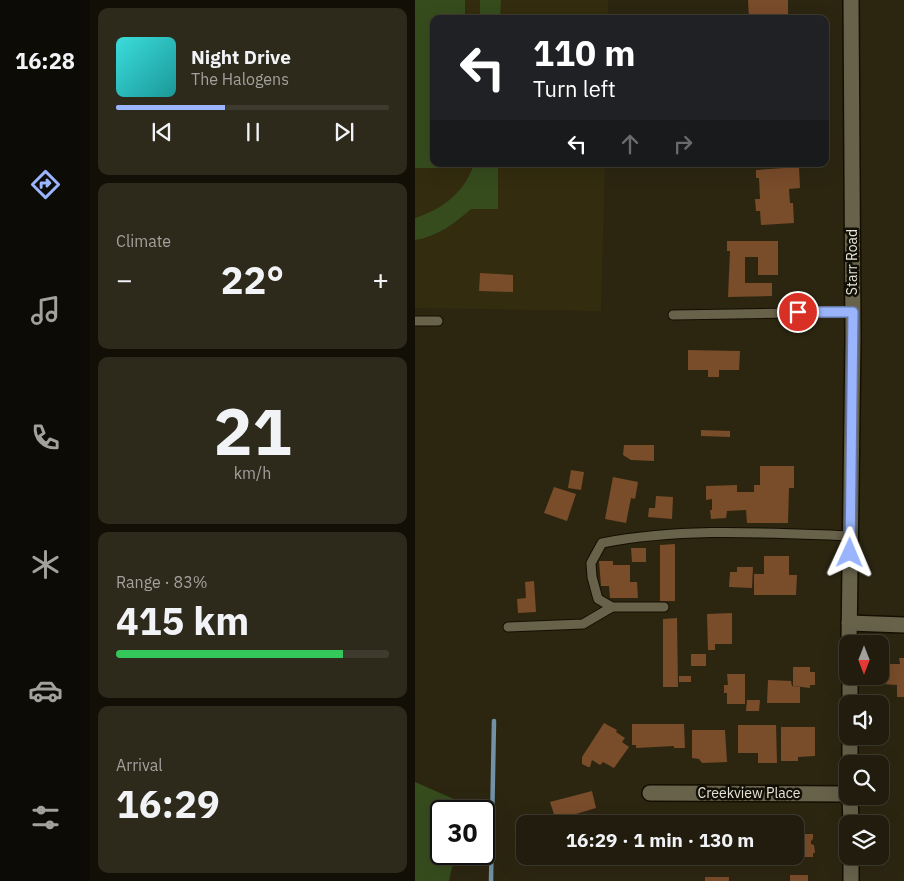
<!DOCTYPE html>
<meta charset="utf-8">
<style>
body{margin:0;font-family:"IBM Plex Sans",sans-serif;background:#2d291b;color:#f1f3f6;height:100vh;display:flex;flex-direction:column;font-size:19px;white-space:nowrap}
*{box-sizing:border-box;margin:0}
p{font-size:16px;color:#a2a19d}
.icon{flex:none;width:28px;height:28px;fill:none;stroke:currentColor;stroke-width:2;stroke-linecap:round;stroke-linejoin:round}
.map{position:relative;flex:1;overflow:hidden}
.details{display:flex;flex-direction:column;gap:8px;padding:8px;background:#120f07;width:325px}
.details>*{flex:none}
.top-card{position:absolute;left:15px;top:15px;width:399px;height:152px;border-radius:10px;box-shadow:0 5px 20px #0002,0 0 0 1px #3e3a2e;background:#202124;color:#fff;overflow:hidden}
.needle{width:32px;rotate:180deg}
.controls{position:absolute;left:424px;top:635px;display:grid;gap:10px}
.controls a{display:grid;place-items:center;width:50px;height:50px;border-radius:10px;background:#211c0d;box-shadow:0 5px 20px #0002,0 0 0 1px #3e3a2e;font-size:25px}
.speed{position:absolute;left:15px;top:800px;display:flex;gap:10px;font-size:25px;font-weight:700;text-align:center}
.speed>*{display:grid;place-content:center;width:65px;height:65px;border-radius:50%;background:#211c0d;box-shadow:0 5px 20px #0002,0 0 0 1px #3e3a2e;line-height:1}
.speed .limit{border:2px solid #111;border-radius:8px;background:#fff;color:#111}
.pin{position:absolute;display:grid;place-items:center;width:42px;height:42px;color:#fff;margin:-21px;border:2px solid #fff;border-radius:50%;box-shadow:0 1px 5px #0007}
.me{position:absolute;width:55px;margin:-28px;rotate:1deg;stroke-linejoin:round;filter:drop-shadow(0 0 4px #0008)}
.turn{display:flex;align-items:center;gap:18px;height:105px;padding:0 20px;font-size:22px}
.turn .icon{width:65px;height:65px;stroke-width:2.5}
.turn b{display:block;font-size:35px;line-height:42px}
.lanes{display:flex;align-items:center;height:48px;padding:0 20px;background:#0003;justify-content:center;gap:25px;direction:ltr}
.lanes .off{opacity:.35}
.big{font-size:38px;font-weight:800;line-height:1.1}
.details .card{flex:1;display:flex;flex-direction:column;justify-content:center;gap:8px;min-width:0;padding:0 18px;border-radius:10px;background:#2d291b}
.details .dial{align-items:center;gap:0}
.dial b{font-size:65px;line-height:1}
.song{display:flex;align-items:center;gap:15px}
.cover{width:60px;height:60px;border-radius:8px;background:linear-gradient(135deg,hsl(180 70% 55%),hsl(180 70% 35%))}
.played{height:5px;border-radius:2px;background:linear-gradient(90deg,#9ab5fd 40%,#3e3a2e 40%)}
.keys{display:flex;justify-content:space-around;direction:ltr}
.heat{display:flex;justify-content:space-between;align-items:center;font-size:28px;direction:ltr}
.charge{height:8px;border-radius:4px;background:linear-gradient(90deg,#34c759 83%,#3e3a2e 0)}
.trip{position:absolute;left:101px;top:815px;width:288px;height:50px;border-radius:10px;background:#211c0d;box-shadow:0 5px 20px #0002,0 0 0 1px #3e3a2e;font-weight:800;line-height:50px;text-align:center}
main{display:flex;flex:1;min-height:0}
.menu{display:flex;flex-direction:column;width:90px;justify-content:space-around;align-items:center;background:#0d0b05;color:#a2a19d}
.menu .icon{width:35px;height:35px}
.menu .active{color:#9ab5fd}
.menu b{font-size:22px;color:#f1f3f6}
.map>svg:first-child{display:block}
</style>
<main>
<nav class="menu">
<b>16:28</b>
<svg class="icon active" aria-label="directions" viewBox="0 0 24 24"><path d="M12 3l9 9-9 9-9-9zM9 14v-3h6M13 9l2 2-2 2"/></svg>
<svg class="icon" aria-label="music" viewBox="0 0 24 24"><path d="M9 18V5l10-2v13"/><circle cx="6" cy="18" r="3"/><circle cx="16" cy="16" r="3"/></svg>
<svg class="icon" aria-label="phone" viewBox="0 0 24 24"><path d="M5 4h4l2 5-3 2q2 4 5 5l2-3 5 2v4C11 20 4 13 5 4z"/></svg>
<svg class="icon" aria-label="climate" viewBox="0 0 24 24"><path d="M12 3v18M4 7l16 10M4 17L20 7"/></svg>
<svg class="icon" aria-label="car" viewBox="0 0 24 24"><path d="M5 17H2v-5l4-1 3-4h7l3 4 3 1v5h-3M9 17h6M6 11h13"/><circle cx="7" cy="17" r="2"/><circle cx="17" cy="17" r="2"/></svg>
<svg class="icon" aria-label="filters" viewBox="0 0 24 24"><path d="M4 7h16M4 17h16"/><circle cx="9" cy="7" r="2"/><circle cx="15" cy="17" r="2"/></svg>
</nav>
<section class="details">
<div class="card">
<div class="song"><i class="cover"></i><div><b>Night Drive</b><p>The Halogens</p></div></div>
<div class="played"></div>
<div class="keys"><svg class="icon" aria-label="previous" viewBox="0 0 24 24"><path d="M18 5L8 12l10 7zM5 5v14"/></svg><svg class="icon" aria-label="pause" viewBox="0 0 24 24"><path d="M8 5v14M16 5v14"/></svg><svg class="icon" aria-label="next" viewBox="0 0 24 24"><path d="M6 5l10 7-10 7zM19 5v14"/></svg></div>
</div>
<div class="card"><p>Climate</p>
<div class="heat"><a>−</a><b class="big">22°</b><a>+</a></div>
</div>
<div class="card dial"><b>21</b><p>km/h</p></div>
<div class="card"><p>Range · 83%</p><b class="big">415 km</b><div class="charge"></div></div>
<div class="card"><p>Arrival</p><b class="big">16:29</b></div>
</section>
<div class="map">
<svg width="489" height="881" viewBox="0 0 489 881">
<rect width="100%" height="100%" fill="#2c2611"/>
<path fill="#332c0f" d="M0 0H193V19H19V164H190L186 311 0 308Z"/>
<g fill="#364c1d">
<path d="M0 0H50V19H19V164H48V168H0Z"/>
<path d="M65 0H86L85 19H65Z"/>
<path d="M59 164H83V209H56C40 223 22 237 0 240V218C28 209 50 192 59 164Z"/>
<path d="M0 782 50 804 49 811H26V854H40L34 881H0Z"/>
</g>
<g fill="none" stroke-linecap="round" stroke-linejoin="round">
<path stroke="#7292a8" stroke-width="4.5" d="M76 881 79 721"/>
</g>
<g fill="#794c2a">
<path d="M333 0H373V19H334Z"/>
<path d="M384 167 385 188 374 189 375 203H378L379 223 346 225 345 211H341L340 199H345L344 178H341V170Z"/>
<path d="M312 241H363V275H343V257H330V283H357V296L313 297 315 251H312Z"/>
<path d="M65 273 98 275V292L64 291Z"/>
<path d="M273 350 325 351 324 370H304V377H293V370H273Z"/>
<path d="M286 430 315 431V437L286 436Z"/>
<path d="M209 445H239V461L216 460 208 455Z"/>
<path d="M345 466H379V488H374L373 523H332L331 510 312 511 311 518 296 519 295 510H297V499L291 500V486L322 485V492H339V485H345Z"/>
<path d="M156 470 169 472 166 490 153 488Z"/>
<path d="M198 477 223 482 220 499 216 498 211 523 190 519Z"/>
<path d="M139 487 161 494 152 521 129 513Z"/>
<path d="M241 496 258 497 257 519 233 517 234 508H240Z"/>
<path d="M260 544V601H245V545Z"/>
<path d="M216 548H231V562H217Z"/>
<path d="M349 556H374V575H382L381 595H339V574H349Z"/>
<path d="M184 561H198V565H215V582H222L223 598H195L194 586H186Z"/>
<path d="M322 567H338L337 588 314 587 315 572H322Z"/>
<path d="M119 581 121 612 103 613 102 599 111 598 110 582Z"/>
<path d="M317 613V644H300V650H293L292 614Z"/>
<path d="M262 618 263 687H248V619Z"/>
<rect x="276" y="654" width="15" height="12"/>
<path d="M484 658H489V697H482V685L468 684V664H485Z"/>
<path d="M378 667H395V672H400V685H395V688L378 686Z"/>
<path d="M312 674H330V704H312V693H309V685H313Z"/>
<rect x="264" y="676" width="12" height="6"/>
<path d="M353 680 376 681 377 686 385 687V703H352Z"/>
<path d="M332 700H345L344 711H331Z"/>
<path d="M189 723 202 730 201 732 210 738 207 742 214 747 199 768 188 762 185 765 177 760 175 767H173L167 764V757Z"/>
<path d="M217 724H269L270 748H259V746L221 748V745H217Z"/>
<path d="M323 725H361L362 763H343V753H323Z"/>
<path d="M366 727H400V756L383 757V761H366Z"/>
<path d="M277 730H310L312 762 287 763 284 759 277 758Z"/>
<path d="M177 791 181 808 141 820 135 802Z"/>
<path d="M380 829H387V831H390V834H398V839L396 841V844L399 845 400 853H398V857H380Z"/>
<rect x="375" y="875" width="18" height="6"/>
<rect x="290" y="877" width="24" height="4"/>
</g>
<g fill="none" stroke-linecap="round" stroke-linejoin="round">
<g stroke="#140f00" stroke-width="11">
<g id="service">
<path d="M258 315 437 312"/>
<path d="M0 321H23"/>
<path d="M249 607H197L183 599 177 577 176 563 187 543C268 527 353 533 435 536"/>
<path d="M93 627 168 624 197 607"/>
</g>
</g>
<g stroke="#140f00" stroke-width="18">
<g id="minor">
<path d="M434 623 489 625"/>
<path d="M434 644 438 337 436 0"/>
<path d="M435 676V704"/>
<path d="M435 736V764"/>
<path d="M235 793 432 794"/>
<path d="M435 796 436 824"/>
<path d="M436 856V881"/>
</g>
</g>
<use href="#service" stroke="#68624b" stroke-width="9"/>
<use href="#minor" stroke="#68624b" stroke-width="15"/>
</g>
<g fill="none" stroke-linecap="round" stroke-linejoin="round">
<g stroke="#6476a4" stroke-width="12">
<path id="route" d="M383 312H438L435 553"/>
</g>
<use href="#route" stroke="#9ab5fd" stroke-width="9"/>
</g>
<g text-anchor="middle" stroke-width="5" stroke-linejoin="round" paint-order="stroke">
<g font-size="14" fill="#e6e3d6" stroke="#120f07">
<text transform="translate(437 262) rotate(-90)" y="5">Starr Road</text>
<text x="334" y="798">Creekview Place</text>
</g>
</g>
</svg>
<div class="controls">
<a><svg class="needle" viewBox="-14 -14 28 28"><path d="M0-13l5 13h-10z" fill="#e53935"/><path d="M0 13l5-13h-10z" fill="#a2a19d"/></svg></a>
<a><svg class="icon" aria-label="sound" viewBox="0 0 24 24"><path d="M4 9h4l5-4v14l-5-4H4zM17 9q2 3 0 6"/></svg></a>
<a><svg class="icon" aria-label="search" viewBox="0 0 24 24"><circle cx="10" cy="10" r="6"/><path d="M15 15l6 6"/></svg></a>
<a><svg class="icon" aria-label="layers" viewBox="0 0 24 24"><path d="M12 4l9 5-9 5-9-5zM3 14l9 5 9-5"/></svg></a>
</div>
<div class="speed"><div class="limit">30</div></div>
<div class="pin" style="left:383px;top:312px;background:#d93025"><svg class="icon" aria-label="arrive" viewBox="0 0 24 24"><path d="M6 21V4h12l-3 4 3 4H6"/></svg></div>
<svg class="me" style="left:435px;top:553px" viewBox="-20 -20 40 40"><path d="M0-17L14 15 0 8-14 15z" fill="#9ab5fd" stroke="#fff" stroke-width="4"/></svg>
<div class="trip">16:29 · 1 min · 130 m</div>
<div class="top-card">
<div class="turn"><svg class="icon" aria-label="left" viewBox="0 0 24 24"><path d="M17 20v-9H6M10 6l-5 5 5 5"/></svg><div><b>110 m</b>Turn left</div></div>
<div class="lanes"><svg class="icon" aria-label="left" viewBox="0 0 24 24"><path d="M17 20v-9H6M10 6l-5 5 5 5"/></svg><svg class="icon off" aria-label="ahead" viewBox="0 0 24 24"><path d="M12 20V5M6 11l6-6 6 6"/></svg><svg class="icon off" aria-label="right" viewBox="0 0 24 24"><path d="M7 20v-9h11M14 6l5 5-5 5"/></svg></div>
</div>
</div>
</main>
